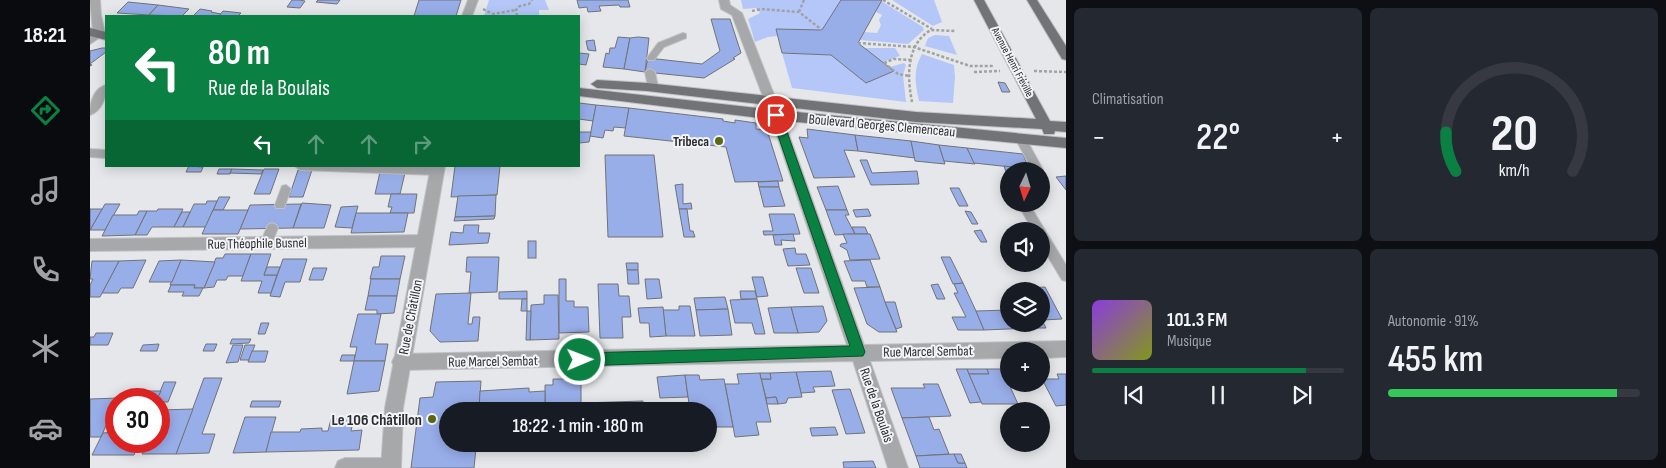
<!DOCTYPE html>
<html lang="fr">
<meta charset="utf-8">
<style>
body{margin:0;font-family:"Sofia Sans Condensed",sans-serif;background:#242831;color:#f1f3f6;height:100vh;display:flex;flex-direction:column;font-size:19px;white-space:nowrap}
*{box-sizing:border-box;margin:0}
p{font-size:16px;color:#9ea1a6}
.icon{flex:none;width:28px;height:28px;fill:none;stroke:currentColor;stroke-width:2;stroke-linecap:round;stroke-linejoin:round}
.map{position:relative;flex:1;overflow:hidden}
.panel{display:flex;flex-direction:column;gap:8px;padding:8px;background:#0d0f14;width:600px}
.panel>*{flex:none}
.guide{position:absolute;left:15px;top:15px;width:475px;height:152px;border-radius:0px;box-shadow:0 2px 12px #0003;background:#0b8043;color:#fff;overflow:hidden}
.needle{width:32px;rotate:184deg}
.controls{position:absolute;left:910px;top:162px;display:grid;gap:10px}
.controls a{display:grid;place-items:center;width:50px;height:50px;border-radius:50%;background:#171b24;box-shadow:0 2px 12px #0003;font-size:25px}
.speed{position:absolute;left:15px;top:388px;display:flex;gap:10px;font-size:25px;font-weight:700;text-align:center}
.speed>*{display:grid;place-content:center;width:65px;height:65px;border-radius:50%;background:#171b24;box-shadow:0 2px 12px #0003;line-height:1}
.speed .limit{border:8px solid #d22;background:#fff;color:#111}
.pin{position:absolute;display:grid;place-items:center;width:42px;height:42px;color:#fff;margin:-21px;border:2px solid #fff;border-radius:50%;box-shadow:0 1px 5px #0007}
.me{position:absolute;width:55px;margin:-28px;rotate:89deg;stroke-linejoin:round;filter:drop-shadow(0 0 4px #0008)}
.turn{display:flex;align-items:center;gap:18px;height:105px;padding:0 20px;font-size:22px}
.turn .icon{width:65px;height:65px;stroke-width:2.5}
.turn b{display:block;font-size:35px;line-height:42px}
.lanes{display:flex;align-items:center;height:48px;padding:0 20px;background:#0003;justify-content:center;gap:25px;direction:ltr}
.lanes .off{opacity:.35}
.big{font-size:38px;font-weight:600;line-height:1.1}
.panel .tile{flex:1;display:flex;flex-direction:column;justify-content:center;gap:8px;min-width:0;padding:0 18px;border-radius:8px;background:#242831}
.panel .dial{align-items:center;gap:0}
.dial svg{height:130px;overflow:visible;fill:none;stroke:#363941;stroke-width:7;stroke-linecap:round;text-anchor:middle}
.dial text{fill:#f1f3f6;stroke:none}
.song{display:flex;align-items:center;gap:15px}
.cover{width:60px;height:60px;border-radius:8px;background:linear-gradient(135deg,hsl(270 70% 55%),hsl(70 70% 35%))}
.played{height:5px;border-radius:2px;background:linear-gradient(90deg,#0b8043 85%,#363941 85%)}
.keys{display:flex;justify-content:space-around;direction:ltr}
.heat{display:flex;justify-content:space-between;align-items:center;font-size:28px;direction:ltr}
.charge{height:8px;border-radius:4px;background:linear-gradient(90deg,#34c759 91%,#363941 0)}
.panel .tiles{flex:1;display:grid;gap:8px;grid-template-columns:repeat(2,1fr)}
.trip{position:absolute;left:349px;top:402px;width:278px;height:50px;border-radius:25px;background:#171b24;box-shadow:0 2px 12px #0003;font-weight:600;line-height:50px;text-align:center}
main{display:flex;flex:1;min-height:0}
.tabs{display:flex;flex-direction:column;width:90px;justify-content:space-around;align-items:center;background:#090b0e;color:#9ea1a6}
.tabs .icon{width:35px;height:35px}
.tabs .selected{color:#0b8043}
.tabs b{font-size:22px;color:#f1f3f6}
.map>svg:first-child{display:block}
</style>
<main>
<nav class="tabs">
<b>18:21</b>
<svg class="icon selected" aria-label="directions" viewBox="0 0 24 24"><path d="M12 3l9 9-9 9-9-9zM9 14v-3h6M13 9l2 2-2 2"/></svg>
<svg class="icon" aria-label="music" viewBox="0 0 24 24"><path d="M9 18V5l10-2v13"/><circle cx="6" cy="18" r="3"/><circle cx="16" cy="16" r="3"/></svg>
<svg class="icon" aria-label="phone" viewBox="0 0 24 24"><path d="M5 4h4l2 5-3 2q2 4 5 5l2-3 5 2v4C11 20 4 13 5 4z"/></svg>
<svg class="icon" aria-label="climate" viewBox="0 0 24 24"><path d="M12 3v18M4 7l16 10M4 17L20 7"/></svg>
<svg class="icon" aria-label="car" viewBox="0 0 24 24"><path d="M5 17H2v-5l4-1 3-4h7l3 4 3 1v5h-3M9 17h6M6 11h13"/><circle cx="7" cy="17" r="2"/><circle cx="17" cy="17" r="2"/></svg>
</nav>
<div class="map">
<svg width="976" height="468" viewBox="0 0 976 468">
<rect width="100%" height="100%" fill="#e5e7ea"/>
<g fill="#b4c7f8">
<path d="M399 0H455L459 10H449V16H394Z"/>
<path d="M651 0H751L732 30 686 29 688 36 678 37 665 42 658 19 670 13 666 8 653 9Z"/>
<path d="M802 0H844L852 22 843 26Z"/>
<path d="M791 1 833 27 834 30 818 44 770 40 774 32 787 33 791 25 789 20 792 15 786 12Z"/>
<path d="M845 35 859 36 867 55 835 46 838 38Z"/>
<path d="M774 48H805L810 56 793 62Z"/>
<path d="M692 53 741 55 776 83 804 71 800 67 814 63 816 65 813 75 816 102 702 88Z"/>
<path d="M832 54 864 65 865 77 863 103 829 101C825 83 823 70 832 54Z"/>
</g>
<g fill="#98aee9" stroke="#727376">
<path d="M202 0H209L215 1 210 8 197 7Z"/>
<path d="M228 0H250L247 4 226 2Z"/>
<path d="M329 0H371L366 16H324Z"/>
<path d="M487 0H538L540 7H530L529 5 509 6 511 11 498 12 497 7 489 8Z"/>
<path d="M751 0H792L768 43 804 71 776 83 741 55 692 53 686 29 732 30Z"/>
<path d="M38 2 68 5 59 15 27 13Z"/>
<path d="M68 5 99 9 92 16 59 15Z"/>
<path d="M110 9 122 11 121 12 131 14 129 16H103Z"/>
<path d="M133 11 151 13 148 16H129Z"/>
<path d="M621 19H640L651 53 643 58 645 59 614 78 555 72 558 58 612 64 630 51Z"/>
<path d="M528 37 540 38 534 69 513 67 516 53 519 54 520 48H525Z"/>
<path d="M548 37 559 38 555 72 534 69 540 38Z"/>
<path d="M504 40 506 51 498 50 496 41Z"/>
<path d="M12 48H16V52L0 64 2 65 0 66V51Z"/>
<path d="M489 53 499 54 496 65 489 64Z"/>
<path d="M908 82 915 83 920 92H912Z"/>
<path d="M489 103 506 105 503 121 489 119Z"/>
<path d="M506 105 539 108 536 128 524 127 523 131 515 130 513 138 500 136Z"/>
<path d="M539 108 633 119V121L645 123V120L666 123V129L677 130 693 181 645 182 636 147 534 136Z"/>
<path d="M717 129 765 135 768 151 754 150 765 177 724 178 709 137 718 138Z"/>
<path d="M489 132H501L499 142 489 143Z"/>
<path d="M765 135 821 141 825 158 768 151Z"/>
<path d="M821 141 849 145 855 164 825 161Z"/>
<path d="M849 145 877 148 885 164 854 161Z"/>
<path d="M877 148 933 154 939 169 884 163Z"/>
<path d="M515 155H564L573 237H518Z"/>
<path d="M770 160H777L782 173 827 171 829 184 781 185Z"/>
<path d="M99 166H100L113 167 111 172H96Z"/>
<path d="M365 166H410L407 195 361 197Z"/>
<path d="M914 166 928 168 929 171 916 172Z"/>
<path d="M129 169H142L140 174H127Z"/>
<path d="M142 169 173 170 171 174 140 173Z"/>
<path d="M174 169H189L180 194H164Z"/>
<path d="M208 170H222L213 197H199Z"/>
<path d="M290 172 315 173 310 194H285Z"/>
<path d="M976 176V190L966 177Z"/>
<path d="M688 181 689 187H669L668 182Z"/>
<path d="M593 184V204L601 203 602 209H589L585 185Z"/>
<path d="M748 186 757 210H736L727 187Z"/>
<path d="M669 187H689L695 206 674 207Z"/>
<path d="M860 188H869L878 206H869Z"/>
<path d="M301 194H327L324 213H300L302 207H298Z"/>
<path d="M406 195 405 216 365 217 368 196Z"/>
<path d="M129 197H140L133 210H123Z"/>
<path d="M117 201H127L116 227H93L104 204H116Z"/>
<path d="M212 203 241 205 234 228H203Z"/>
<path d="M15 204H30L15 230H0Z"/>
<path d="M211 204 203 228 150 229 160 205Z"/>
<path d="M268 206 262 228 245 227 251 207Z"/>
<path d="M0 209H12L0 230Z"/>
<path d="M68 209H93L84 227H62L57 235H45L57 211H67Z"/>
<path d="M589 209H597L600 231H603L605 237H594Z"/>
<path d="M778 209 781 216 766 217 763 210Z"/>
<path d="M123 210H158L148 234H112Z"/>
<path d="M736 210H757L759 215H755L765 234 745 235Z"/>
<path d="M49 211H57L45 235 12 236 23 215H47Z"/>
<path d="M875 211 881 212 888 224H882Z"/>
<path d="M92 212H100L93 227H84Z"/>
<path d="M266 213H318L314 232 261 233Z"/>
<path d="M679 214H704L710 234 674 235 673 231H683Z"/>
<path d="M405 216 404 219 364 221 365 217Z"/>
<path d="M374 225H389L388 233H400L398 243 359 245 361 232 373 233Z"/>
<path d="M762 227H775L778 234H765Z"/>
<path d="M891 230 897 242H891L884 231Z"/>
<path d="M703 234 705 241 691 240 692 245H685L683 235Z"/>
<path d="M753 234H780L790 259 760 260 757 250 750 246 751 244 757 243Z"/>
<rect x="438" y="241" width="8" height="17"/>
<path d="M705 248 706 254H716L720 265 698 266 693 249Z"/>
<path d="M135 254H161L153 276H138L136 280H127L124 287 114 288 126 258H133Z"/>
<path d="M161 254H181L174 275H187L181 293H168L172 281H151Z"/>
<path d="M291 256H315L310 279H280L283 267H289Z"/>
<path d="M377 257H409L407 292 379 293 381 272H376Z"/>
<path d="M851 257H860L873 283 863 284Z"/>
<path d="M193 259H217L210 282H195L190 297 180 296Z"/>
<path d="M56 260 43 288H31L28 293H12L29 261Z"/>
<path d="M91 260 125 262 114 288H104L105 285H80Z"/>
<path d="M91 260 82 282H59L69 261Z"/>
<path d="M780 260 790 287H777L775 281H762L754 261Z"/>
<path d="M2 261H29L10 297H0V285L3 279H0Z"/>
<path d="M536 263H548V270H537Z"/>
<path d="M177 267H190L187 275H174Z"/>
<path d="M223 268H237L233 280H219Z"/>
<path d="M706 268H721L729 293H714Z"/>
<path d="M537 270H548L549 284H538Z"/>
<path d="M662 277H673L678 296 667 297Z"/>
<path d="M281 279H310L307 296H278Z"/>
<path d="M469 279H476V301H484V307H498L499 332 469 333Z"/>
<path d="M555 279H569L572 298 557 299Z"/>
<path d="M873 283 886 311 894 330H868L862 317H876L864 293H868L864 284Z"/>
<path d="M508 284H528L529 296H539L541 317H532L533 338H510Z"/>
<path d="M848 284 855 299H847L841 285Z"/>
<path d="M81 285H105L104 288H113L109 296H92L94 292H78Z"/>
<path d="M790 287 795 302 807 332H789L777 324 764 288Z"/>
<path d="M955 287 972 319 952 320 956 328H942L940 324H951V291H935L937 288Z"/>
<path d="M437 291V299H409V292Z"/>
<path d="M650 291H665L667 299H651Z"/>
<path d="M381 293 378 324H382L383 317H390L388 341 350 342 340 331 346 294Z"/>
<path d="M454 295H468L469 339 440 340 441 305 454 304Z"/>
<path d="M278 296H307L304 313 287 314V310H275Z"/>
<path d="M635 297 638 309 606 310 604 298Z"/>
<path d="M432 299H437V311H431Z"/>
<path d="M667 299 675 334H665L662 323H645L640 300Z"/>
<path d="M795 302H805L812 327 806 329Z"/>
<path d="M589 306H600L605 336H576L573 310H589Z"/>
<path d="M733 306 737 321 729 332 708 333 701 307Z"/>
<path d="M573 307 576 336 560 337 559 323H550L548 308Z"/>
<path d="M701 307 708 333H684L678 308Z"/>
<path d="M638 309 642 335 610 336 606 310Z"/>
<path d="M919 310V324H940L942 328 894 330 886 311Z"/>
<path d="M437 311H441L440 340H436Z"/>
<path d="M268 314H291L285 344H298L295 361H264L267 347H260Z"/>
<path d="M171 323H179L175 334H168Z"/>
<path d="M6 333H23L18 345H0V337H4Z"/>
<path d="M142 339H161L159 343 140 344Z"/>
<path d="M69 344 67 351H50L53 345Z"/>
<path d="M116 344H127L124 351H113Z"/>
<path d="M143 345H153L148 362 136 363Z"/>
<path d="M155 345H165L159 360H150Z"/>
<path d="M162 351H178L175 362H158Z"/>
<path d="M252 355H265L264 361H250Z"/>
<path d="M264 361H295L289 391 257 394Z"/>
<path d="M866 369H877L891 402 880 403Z"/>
<path d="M877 369H897L899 374H879Z"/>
<path d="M897 369H912L928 404H892L879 374H899Z"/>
<path d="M741 371 745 386 723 387 725 392 711 393 706 372Z"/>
<path d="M706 372 712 397 698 398 696 403 688 404 686 397 676 398 671 379H681L680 373Z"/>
<path d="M670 373 681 422H666L669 435 645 437 635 384H649L647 374Z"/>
<path d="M670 373H680L681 379H671Z"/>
<path d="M967 374H976V405L966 406 952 379H969Z"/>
<path d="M595 375 598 397 570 398 567 377Z"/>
<path d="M595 375H609L610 380 634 379 643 427H618V411H600Z"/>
<path d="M114 378H132L112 434H125L119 453 86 454Z"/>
<path d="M463 379H491V410L455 411V385H463Z"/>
<path d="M391 381 389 411H358V444H376V449L386 448 384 468H321L330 398 343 397 346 382Z"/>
<path d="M74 382H86L78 402H69L67 399Z"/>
<path d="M833 384H848L861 416 812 418 801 388H835Z"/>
<path d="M439 388V392L455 391V411H389L390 391Z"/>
<path d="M760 389 775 433 756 434 742 390Z"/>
<path d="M52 391H71L67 399H49Z"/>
<path d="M686 397 688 404H677L676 398Z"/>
<path d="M28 398 11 437H0V399Z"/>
<path d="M162 401H191L189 407H160Z"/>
<path d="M553 401 554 411H524L523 402Z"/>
<path d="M523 402 524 411H492L491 403Z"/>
<path d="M26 403V421L18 422Z"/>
<path d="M103 409 86 454H52L58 441H69L71 410Z"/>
<path d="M155 417H186L176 452 143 453Z"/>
<path d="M839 417 844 430 849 429 859 454 826 456 812 418Z"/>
<path d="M264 418 261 431 272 430 269 450 176 452 181 432H210L211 429 232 428V431H238L241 419Z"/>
<path d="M745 427 748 435 722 436 720 428Z"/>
<path d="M26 432V441H49L44 455H2L13 433Z"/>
<path d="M864 454 868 463H875L877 468H830L826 456Z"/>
<path d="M864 454H871L875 463H868Z"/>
<path d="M783 461 786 468H754L753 462Z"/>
</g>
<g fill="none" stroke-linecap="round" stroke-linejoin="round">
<g stroke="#c0c2c4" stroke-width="2">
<g id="service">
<path d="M593 33 596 34V38L574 47 564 60H558L557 58 568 43Z"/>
<path d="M560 69 565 72 568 87 563 90 558 87 555 72Z"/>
<path d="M930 134 934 135 952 168 953 171 952 174 951 171H943L925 138Z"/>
<path d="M0 149 16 150V158L0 157Z"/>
<path d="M205 166H327L347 167 352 171 347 175 210 170Z"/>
<path d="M196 185 201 189 194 208H186L185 205 192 186Z"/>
<path d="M928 204H939L976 265V281L972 280 951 245V231H943Z"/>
<path d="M182 223 186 225 188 228 180 247 176 249 172 247 170 244 178 225Z"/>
</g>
</g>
<g stroke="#c0c2c4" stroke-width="2">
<g id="minor">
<path d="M0 0H10L11 15 15 34 0 44V35L3 33Z"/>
<path d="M629 0H639L640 5 652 13 692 115 774 345 976 341V357L951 358V351H919V358L780 361 818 468H798L763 361 311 370 305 368 302 362 305 356 311 354 757 345 680 115 642 15 631 9Z"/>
<path d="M16 85C17 96 12 111 0 115 0 103 3 89 16 85Z"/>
<path d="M334 235 339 236 342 241 339 246 334 247 0 251V239Z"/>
<path d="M255 458H301L308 461 311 468H245L248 461Z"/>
</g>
</g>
<g stroke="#c0c2c4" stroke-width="2">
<g id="tertiary">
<path d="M378 0H388L382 16H372Z"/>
<path d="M341 166H355L313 408 311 468H291L295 408Z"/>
</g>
</g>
<g stroke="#c0c2c4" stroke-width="2">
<g id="primary">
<path d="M884 0H894L960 121 976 122V132L965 131 964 134H954L952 129 826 122 557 91 507 88 501 84 507 80 557 83 826 112 946 119Z"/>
<path d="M937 0H947L976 46V60L972 59Z"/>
<path d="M0 28 16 32V40L0 36Z"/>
<path d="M489 88 686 110 976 138V148L686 120 489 96Z"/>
</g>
</g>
<g stroke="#a0a2a4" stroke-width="2.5" stroke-dasharray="3 2" stroke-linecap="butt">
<path d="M793 0 842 29"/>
<path d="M393 9 403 14 426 10"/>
<path d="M662 11 671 9 709 12 732 30"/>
<path d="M709 12 714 0"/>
<path d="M427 16 426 10 430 6 439 4 442 0"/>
<path d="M768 43 824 47 880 66H904"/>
<path d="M794 63 808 74 819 76"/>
<path d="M794 63 804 59 822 60"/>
<path d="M944 71 976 72"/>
<path d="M884 72 910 71"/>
<path d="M822 102C817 77 816 44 841 30L865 31"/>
</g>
<use href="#service" fill="#a7a8a9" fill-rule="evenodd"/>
<use href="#minor" fill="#a7a8a9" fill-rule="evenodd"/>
<use href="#tertiary" fill="#a7a8a9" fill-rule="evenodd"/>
<use href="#primary" fill="#727376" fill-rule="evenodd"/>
</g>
<path fill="#0b8043" stroke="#07532c" d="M686 111 691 115 775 352 773 356 490 366 486 364 484 360 486 355 490 353 760 346 681 115Z"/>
<g fill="#5b6912" stroke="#f3f4f8" stroke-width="2">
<circle cx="629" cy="141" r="5"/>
<circle cx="342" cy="419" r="5"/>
</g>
<g text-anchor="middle" stroke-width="4" stroke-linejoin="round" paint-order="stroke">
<g font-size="11" fill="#2c2d2e" stroke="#f3f4f8">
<text transform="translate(923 62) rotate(62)" y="4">Avenue Henri Fréville</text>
</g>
<g font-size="14" fill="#2c2d2e" stroke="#f3f4f8">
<text transform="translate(792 125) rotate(5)" y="5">Boulevard Georges Clemenceau</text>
<text transform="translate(167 243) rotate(-1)" y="5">Rue Théophile Busnel</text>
<text transform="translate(320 317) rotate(-79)" y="5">Rue de Châtillon</text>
<text transform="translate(838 351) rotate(-1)" y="5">Rue Marcel Sembat</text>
<text transform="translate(403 361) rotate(-1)" y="5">Rue Marcel Sembat</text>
<text transform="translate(787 405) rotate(71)" y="5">Rue de la Boulais</text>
</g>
<g font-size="14" font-weight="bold" fill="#2c2d2e" stroke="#f3f4f8" text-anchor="end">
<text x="619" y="146">Tribeca</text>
</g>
<g font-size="16" font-weight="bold" fill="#2c2d2e" stroke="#f3f4f8" text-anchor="end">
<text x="332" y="425">Le 106 Châtillon</text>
</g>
</g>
</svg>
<div class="controls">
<a><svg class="needle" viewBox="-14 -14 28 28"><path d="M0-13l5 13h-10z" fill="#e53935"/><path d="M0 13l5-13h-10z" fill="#9ea1a6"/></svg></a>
<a><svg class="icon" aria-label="sound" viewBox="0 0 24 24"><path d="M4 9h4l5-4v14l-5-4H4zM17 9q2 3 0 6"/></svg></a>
<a><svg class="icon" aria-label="layers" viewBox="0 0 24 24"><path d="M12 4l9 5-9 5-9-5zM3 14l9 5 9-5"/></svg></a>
<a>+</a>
<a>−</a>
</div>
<div class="speed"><div class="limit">30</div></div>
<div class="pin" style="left:686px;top:115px;background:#d93025"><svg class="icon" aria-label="arrive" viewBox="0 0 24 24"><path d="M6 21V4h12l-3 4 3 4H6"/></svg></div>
<svg class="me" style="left:490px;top:360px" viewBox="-20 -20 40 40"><circle r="17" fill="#0b8043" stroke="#fff" stroke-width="3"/><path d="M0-11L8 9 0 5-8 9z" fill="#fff"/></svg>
<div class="trip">18:22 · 1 min · 180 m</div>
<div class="guide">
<div class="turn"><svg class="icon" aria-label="left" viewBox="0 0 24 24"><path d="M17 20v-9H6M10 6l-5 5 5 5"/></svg><div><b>80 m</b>Rue de la Boulais</div></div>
<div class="lanes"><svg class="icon" aria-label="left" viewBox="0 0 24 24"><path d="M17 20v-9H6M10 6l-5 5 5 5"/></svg><svg class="icon off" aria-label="ahead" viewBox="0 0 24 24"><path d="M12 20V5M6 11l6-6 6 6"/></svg><svg class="icon off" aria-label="ahead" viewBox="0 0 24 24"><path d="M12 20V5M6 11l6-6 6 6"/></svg><svg class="icon off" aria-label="right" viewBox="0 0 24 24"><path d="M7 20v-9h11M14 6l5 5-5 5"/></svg></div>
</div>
</div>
<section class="panel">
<div class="tiles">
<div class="tile"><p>Climatisation</p>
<div class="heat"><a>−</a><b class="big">22°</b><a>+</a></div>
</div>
<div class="tile dial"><svg viewBox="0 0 100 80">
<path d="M14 69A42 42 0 1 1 86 69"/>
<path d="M14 69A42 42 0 0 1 8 45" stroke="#0b8043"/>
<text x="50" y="56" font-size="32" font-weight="700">20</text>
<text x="50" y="72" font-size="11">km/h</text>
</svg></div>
<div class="tile">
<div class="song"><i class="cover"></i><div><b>101.3 FM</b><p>Musique</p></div></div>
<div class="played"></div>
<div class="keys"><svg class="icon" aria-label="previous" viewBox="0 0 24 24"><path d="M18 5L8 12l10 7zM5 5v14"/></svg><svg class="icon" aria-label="pause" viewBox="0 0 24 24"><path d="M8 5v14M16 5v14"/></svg><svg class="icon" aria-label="next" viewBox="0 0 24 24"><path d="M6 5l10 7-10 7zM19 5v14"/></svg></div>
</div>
<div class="tile"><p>Autonomie · 91%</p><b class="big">455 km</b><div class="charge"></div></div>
</div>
</section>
</main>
